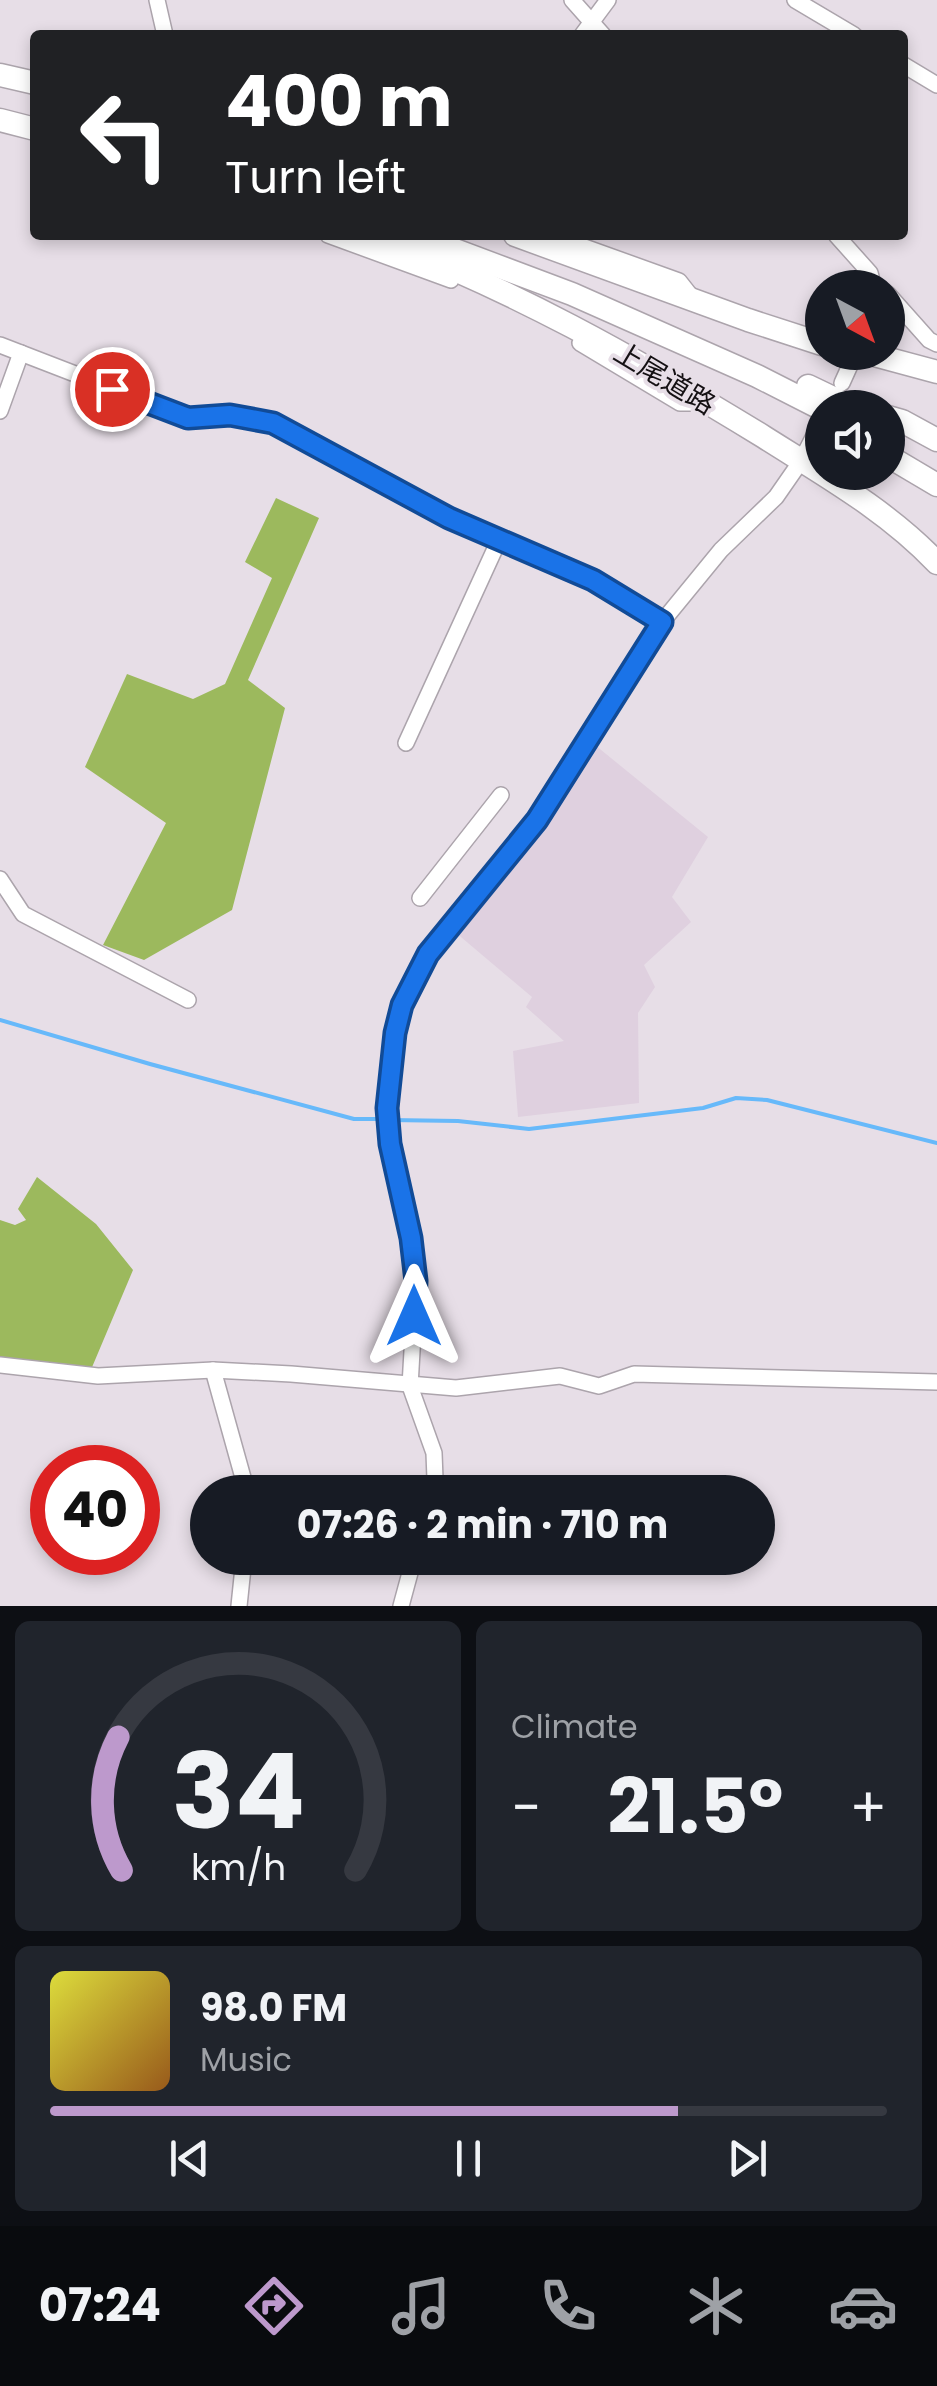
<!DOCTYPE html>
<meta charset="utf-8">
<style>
body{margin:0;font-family:Poppins,"Noto Sans JP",sans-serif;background:#20242c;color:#f1f3f6;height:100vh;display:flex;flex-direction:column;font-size:38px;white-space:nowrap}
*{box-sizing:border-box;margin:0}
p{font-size:32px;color:#9ea1a6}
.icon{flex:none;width:55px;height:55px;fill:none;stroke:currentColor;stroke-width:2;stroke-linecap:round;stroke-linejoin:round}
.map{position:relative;height:1606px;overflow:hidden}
.side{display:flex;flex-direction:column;gap:15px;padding:15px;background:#0d0f14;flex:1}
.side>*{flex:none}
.guide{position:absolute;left:30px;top:30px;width:878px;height:210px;border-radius:10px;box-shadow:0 5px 15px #0003;background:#202124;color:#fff;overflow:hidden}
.needle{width:65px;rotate:139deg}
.buttons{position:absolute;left:805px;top:270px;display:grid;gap:20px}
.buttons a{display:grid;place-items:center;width:100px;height:100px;border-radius:50%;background:#171b24;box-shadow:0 5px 15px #0003;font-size:50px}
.speed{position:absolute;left:30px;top:1445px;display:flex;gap:20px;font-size:50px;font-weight:700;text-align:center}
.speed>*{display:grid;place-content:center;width:130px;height:130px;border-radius:50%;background:#171b24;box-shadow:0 5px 15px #0003;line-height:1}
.speed .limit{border:15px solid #d22;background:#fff;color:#111}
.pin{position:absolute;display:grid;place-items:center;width:85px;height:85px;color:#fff;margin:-42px;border:5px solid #fff;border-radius:50%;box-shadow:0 2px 10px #0007}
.me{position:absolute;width:110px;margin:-55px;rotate:0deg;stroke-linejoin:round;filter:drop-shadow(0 0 8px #0008)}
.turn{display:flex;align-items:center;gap:35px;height:210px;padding:0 30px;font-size:45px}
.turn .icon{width:130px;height:130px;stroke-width:2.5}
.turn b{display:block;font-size:70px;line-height:85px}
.big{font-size:75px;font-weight:700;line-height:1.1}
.side .widget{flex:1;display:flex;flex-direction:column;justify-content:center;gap:15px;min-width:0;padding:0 35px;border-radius:15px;background:#20242c}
.side .dial{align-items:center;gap:0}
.dial svg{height:260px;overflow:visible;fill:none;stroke:#363941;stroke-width:7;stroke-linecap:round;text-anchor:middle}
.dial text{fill:#f1f3f6;stroke:none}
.song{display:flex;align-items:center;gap:30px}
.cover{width:120px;height:120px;border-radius:15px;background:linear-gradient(135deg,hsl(60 70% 55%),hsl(30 70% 35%))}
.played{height:10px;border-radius:5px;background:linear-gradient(90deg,#bd99cc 75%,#363941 75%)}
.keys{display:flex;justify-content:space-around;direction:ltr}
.heat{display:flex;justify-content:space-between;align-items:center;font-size:55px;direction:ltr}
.side .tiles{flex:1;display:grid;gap:15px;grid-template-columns:1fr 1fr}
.widget:last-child{grid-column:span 2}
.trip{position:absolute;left:190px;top:1475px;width:585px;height:100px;border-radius:50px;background:#171b24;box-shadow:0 5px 15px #0003;font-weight:700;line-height:100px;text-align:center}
.tabs{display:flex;height:160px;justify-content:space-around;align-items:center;background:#090b0e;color:#9ea1a6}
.tabs .icon{width:70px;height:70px}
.tabs .current{color:#bd99cc}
.tabs b{font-size:45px;color:#f1f3f6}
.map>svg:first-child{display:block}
</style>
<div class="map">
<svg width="937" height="1606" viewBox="0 0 937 1606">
<rect width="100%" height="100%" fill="#e7dee7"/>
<path fill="#dfd0df" d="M595 745 708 837 672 897 691 922 644 965 655 987 638 1013 639 1103 518 1117 513 1051 564 1041 526 1007 532 997 455 932 542 825Z"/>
<g fill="#9cb95d">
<path d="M276 498 319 518 248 680 285 708 232 910 144 960 103 945 166 823 85 767 127 674 193 699 225 684 272 578 245 562Z"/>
<path d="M37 1177 96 1224 133 1270 90 1372 0 1357V1220L15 1225 26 1220 18 1209Z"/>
</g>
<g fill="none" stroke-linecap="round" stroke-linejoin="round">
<g stroke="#67b9fa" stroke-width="4">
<path d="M0 1020 150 1064 354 1119H381"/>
<path d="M390 1120 458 1121 529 1129 703 1108 736 1098 767 1100 937 1143"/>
</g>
<g stroke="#aca4ac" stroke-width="18">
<g id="minor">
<path d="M157 0 165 35"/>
<path d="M572 0 603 35"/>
<path d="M795 0 854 35"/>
<path d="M582 35 608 0"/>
<path d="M902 64 937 85"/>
<path d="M328 235 451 280"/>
<path d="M551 235 679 281 694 300"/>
<path d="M836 235 870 273 874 288"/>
<path d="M888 294 929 340 937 344"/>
<path d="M580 343 680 403H709"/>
<path d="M0 345 189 418 230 415 273 423 449 519 593 580 662 622"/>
<path d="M842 383 856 352"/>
<path d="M0 411 21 353"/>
<path d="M406 743 499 540"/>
<path d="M0 879 23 914 188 1000"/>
<path d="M420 898 501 795"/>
<path d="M0 1365 98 1376 213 1370 291 1374 456 1388 560 1376 599 1386 634 1374 937 1382"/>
<path d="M213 1370 247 1492"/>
<path d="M431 1492 435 1479 434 1453 410 1386 416 1281 411 1238 389 1133 387 1108 395 1033 402 1005 428 954 537 820 662 622 721 550 776 497 801 461 818 428"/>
<path d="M239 1606 244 1558"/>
<path d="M401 1606 414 1558"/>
</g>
</g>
<g stroke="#aca4ac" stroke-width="25">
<g id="highway">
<path d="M0 75 35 83"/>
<path d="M0 120 35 129"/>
<path d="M369 235C509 287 637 359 764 437 824 475 888 511 937 563"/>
<path d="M415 235 572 294 757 376 822 409"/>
<path d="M515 235 748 320 822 344"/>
<path d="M863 352 937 372"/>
<path d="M808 386 854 408"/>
<path d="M888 417 902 421 937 440"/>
<path d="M888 456 937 485"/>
</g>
</g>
<use href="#minor" stroke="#fff" stroke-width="15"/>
<use href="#highway" stroke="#fff" stroke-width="22"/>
</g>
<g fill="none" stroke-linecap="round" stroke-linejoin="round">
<g stroke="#114b97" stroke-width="25">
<path id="route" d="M112 389 188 418 230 415 273 423 449 518 593 580 662 622 537 820 428 954 402 1005 395 1033 387 1108 390 1144 411 1238 416 1281 414 1316"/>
</g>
<use href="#route" stroke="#1a73e8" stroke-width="18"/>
</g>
<g text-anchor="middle" stroke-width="8" stroke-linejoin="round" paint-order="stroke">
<g font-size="28" fill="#151114" stroke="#e7dee7">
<text transform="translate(665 378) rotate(31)" y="10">上尾道路</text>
</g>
</g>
</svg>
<div class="buttons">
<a><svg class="needle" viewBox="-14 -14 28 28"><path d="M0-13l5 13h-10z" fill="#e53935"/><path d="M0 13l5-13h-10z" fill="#9ea1a6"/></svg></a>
<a><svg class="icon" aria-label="sound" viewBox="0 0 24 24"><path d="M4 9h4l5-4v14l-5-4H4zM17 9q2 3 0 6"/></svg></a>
</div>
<div class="speed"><div class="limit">40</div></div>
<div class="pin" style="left:112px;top:389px;background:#d93025"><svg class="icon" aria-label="arrive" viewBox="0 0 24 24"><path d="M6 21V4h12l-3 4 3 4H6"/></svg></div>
<svg class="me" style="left:414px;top:1316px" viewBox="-20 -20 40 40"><path d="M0-17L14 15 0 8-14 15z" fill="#1a73e8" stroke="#fff" stroke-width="4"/></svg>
<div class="trip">07:26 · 2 min · 710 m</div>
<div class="guide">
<div class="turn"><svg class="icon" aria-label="left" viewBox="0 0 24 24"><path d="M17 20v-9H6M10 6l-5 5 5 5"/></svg><div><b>400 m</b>Turn left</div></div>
</div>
</div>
<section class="side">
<div class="tiles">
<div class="widget dial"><svg viewBox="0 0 100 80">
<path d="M14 69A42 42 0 1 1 86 69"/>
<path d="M14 69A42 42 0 0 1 13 28" stroke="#bd99cc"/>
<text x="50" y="56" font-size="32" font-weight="700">34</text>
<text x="50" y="72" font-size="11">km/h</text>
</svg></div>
<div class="widget"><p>Climate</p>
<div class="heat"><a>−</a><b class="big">21.5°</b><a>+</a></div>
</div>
<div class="widget">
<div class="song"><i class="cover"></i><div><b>98.0 FM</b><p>Music</p></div></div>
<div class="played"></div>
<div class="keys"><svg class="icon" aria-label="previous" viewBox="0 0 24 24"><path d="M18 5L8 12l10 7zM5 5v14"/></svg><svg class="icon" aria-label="pause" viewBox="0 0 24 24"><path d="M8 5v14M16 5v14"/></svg><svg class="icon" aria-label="next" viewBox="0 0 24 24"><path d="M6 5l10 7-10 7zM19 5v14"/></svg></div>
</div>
</div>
</section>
<nav class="tabs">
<b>07:24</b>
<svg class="icon current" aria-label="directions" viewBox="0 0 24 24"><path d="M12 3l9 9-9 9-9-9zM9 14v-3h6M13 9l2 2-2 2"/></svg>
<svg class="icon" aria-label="music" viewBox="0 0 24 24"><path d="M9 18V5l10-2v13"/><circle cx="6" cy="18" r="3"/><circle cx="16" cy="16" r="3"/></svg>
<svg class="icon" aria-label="phone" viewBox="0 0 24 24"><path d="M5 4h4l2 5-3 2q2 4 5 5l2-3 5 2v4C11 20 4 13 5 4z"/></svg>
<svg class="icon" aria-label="climate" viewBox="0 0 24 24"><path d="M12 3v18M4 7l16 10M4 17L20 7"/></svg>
<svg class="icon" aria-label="car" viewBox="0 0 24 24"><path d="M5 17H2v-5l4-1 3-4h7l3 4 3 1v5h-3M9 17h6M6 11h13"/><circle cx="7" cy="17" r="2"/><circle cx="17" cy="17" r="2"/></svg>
</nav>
